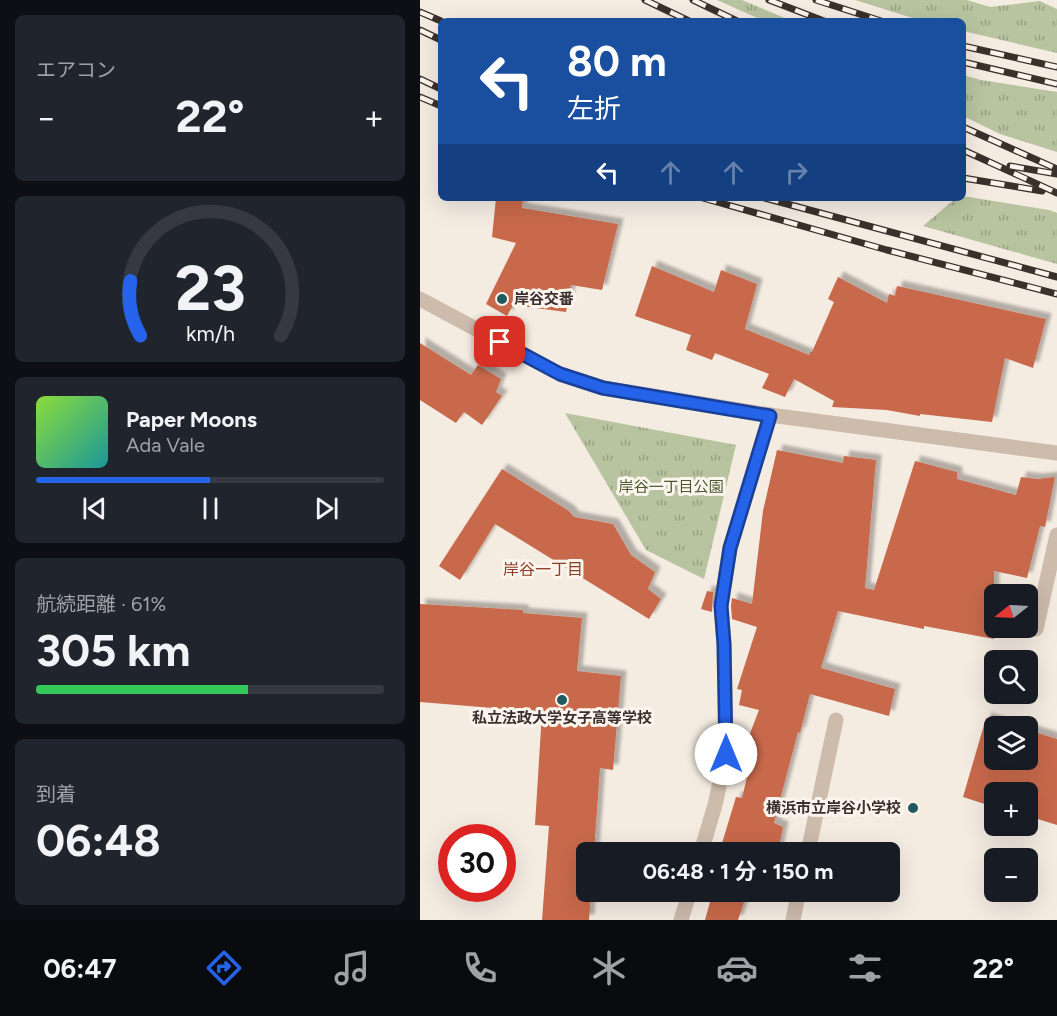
<!DOCTYPE html>
<html lang="ja">
<meta charset="utf-8">
<style>
body{margin:0;font-family:Figtree,"Noto Sans JP",sans-serif;background:#20242c;color:#f1f3f6;height:100vh;display:flex;flex-direction:column;font-size:22px;white-space:nowrap}
*{box-sizing:border-box;margin:0}
p{font-size:20px;color:#9ea1a6}
.icon{flex:none;width:33px;height:33px;fill:none;stroke:currentColor;stroke-width:2;stroke-linecap:round;stroke-linejoin:round}
.map{position:relative;flex:1;overflow:hidden}
.details{display:flex;flex-direction:column;gap:15px;padding:15px;background:#0d0f14;width:420px}
.details>*{flex:none}
.hud{position:absolute;left:18px;top:18px;width:528px;height:183px;border-radius:9px;box-shadow:0 6px 24px #0002;background:#1a4fa0;color:#fff;overflow:hidden}
.needle{width:39px;rotate:252deg}
.controls{position:absolute;left:564px;top:584px;display:grid;gap:12px}
.controls a{display:grid;place-items:center;width:54px;height:54px;border-radius:9px;background:#171b24;box-shadow:0 6px 24px #0002;font-size:30px}
.speed{position:absolute;left:18px;top:824px;display:flex;gap:12px;font-size:30px;font-weight:700;text-align:center}
.speed>*{display:grid;place-content:center;width:78px;height:78px;border-radius:50%;background:#171b24;box-shadow:0 6px 24px #0002;line-height:1}
.speed .limit{border:9px solid #d22;background:#fff;color:#111}
.pin{position:absolute;display:grid;place-items:center;width:51px;height:51px;color:#fff;margin:-26px;border-radius:12px;box-shadow:0 3px 9px #0006}
.me{position:absolute;width:66px;margin:-33px;rotate:0deg;stroke-linejoin:round;filter:drop-shadow(0 0 4px #0008)}
.turn{display:flex;align-items:center;gap:21px;height:126px;padding:0 30px;font-size:27px}
.turn .icon{width:78px;height:78px;stroke-width:2.5}
.turn b{display:block;font-size:42px;line-height:51px}
.lanes{display:flex;align-items:center;height:57px;padding:0 30px;background:#0003;justify-content:center;gap:30px;direction:ltr}
.lanes .off{opacity:.35}
.big{font-size:45px;font-weight:700;line-height:1.1}
.details .widget{flex:1;display:flex;flex-direction:column;justify-content:center;gap:9px;min-width:0;padding:0 21px;border-radius:9px;background:#20242c}
.details .dial{align-items:center;gap:0}
.dial svg{height:156px;overflow:visible;fill:none;stroke:#363941;stroke-width:7;stroke-linecap:round;text-anchor:middle}
.dial text{fill:#f1f3f6;stroke:none}
.song{display:flex;align-items:center;gap:18px}
.cover{width:72px;height:72px;border-radius:9px;background:linear-gradient(135deg,hsl(90 70% 55%),hsl(180 70% 35%))}
.played{height:6px;border-radius:3px;background:linear-gradient(90deg,#2563eb 50%,#363941 50%)}
.keys{display:flex;justify-content:space-around;direction:ltr}
.heat{display:flex;justify-content:space-between;align-items:center;font-size:33px;direction:ltr}
.charge{height:9px;border-radius:4px;background:linear-gradient(90deg,#34c759 61%,#363941 0)}
.trip{position:absolute;left:156px;top:842px;width:324px;height:60px;border-radius:9px;background:#171b24;box-shadow:0 6px 24px #0002;font-weight:700;line-height:60px;text-align:center}
.menu{display:flex;height:96px;justify-content:space-around;align-items:center;background:#090b0e;color:#9ea1a6}
.menu .icon{width:42px;height:42px}
.menu .on{color:#2563eb}
.menu b{font-size:27px;color:#f1f3f6}
main{display:flex;flex:1;min-height:0}
.map>svg:first-child{display:block}
</style>
<main>
<section class="details">
<div class="widget"><p>エアコン</p>
<div class="heat"><a>−</a><b class="big">22°</b><a>+</a></div>
</div>
<div class="widget dial"><svg viewBox="0 0 100 80">
<path d="M14 69A42 42 0 1 1 86 69"/>
<path d="M14 69A42 42 0 0 1 9 41" stroke="#2563eb"/>
<text x="50" y="56" font-size="32" font-weight="700">23</text>
<text x="50" y="72" font-size="11">km/h</text>
</svg></div>
<div class="widget">
<div class="song"><i class="cover"></i><div><b>Paper Moons</b><p>Ada Vale</p></div></div>
<div class="played"></div>
<div class="keys"><svg class="icon" aria-label="previous" viewBox="0 0 24 24"><path d="M18 5L8 12l10 7zM5 5v14"/></svg><svg class="icon" aria-label="pause" viewBox="0 0 24 24"><path d="M8 5v14M16 5v14"/></svg><svg class="icon" aria-label="next" viewBox="0 0 24 24"><path d="M6 5l10 7-10 7zM19 5v14"/></svg></div>
</div>
<div class="widget"><p>航続距離 · 61%</p><b class="big">305 km</b><div class="charge"></div></div>
<div class="widget"><p>到着</p><b class="big">06:48</b></div>
</section>
<div class="map">
<svg width="637" height="920" viewBox="0 0 637 920">
<defs>
<pattern id="grass-tufts" width="24" height="20" patternUnits="userSpaceOnUse" patternTransform="scale(1.5)"><rect width="24" height="20" fill="#b8c4a0"/><path d="M3 7l-1-3M5 7V3M7 7l1-3M15 17l-1-3M17 17v-4M19 17l1-3" fill="none" stroke="#97a083"/></pattern>
<filter id="shadow"><feDropShadow dx="5.5" dy="-5.5" stdDeviation="1.5" flood-color="#0004"/></filter>
</defs>
<rect width="100%" height="100%" fill="#f4ebe1"/>
<g fill="url(#grass-tufts)">
<path d="M297 0H322L372 21H344Z"/>
<path d="M435 0H547L570 7 620 1 637 9V53L543 31V21H502Z"/>
<path d="M543 75 561 80 637 92V152L580 134 543 116Z"/>
<path d="M543 196 629 210 637 213V264L503 226 536 198H543Z"/>
<path d="M145 413 316 445 284 579 226 550Z"/>
</g>
<g fill="#c8694b" filter="url(#shadow)">
<path d="M76 198H103L102 208 198 224 182 290 151 285 146 312 93 305 87 316 66 304 96 243 72 237Z"/>
<path d="M232 266 294 292 301 270 337 284 325 329 389 355 390 352H392L414 302 408 299 418 277 467 303 469 294 475 296 477 286 626 319 613 368 585 358 572 422 500 414V416L467 410 412 407 414 401 374 379 365 397 342 388 349 374 295 353 292 360 266 350 271 335 215 316Z"/>
<path d="M0 343 51 375 58 365 81 379 76 392 82 396 62 425 44 412 36 423 0 400Z"/>
<path d="M357 450 423 463 424 456 456 460 445 588 454 590 495 461 537 472V479L596 495 601 477 617 479 635 477 625 527 620 526 607 578 574 571V639L504 626V629L418 611 401 668 475 689 469 716 390 694 380 733 378 732 354 823 363 827 358 852H303L300 850 316 797 322 798 333 752 324 749 339 710 319 705 322 690 317 689 337 627 312 619 311 606 312 598 332 604 343 511Z"/>
<path d="M82 469 149 511 154 517 193 524 211 555 235 572 228 589 241 599 229 619 75 524 40 580 19 566Z"/>
<path d="M287 591 293 592 292 612 281 609Z"/>
<path d="M0 604 103 610V613L162 618 157 671 201 676 193 770 180 768 174 852H166V891H171L169 920H122L129 826 115 825 122 712 0 702Z"/>
<path d="M566 718 592 726H574V759H608V730L637 739V825L608 816V792H574V807L543 797Z"/>
<path d="M293 891H348L346 902 326 896 318 920H285Z"/>
</g>
<g fill="none" stroke-linecap="round" stroke-linejoin="round">
<g stroke="#cdbbac" stroke-width="15">
<path d="M0 299 140 374 183 388 350 415 637 453"/>
<path d="M616 629 637 535"/>
<path d="M281 852 295 805 306 754 304 644 301 606 310 548 350 415"/>
<path d="M388 852 416 720"/>
<path d="M261 920 270 891"/>
<path d="M373 920 379 891"/>
</g>
<g stroke="#3b302b" stroke-width="7">
<g id="rail">
<path d="M225 0 269 21"/>
<path d="M273 0 317 21"/>
<path d="M349 0 404 21"/>
<path d="M396 0 461 21"/>
<path d="M0 12 21 21"/>
<path d="M0 30 21 40"/>
<path d="M543 46 637 67"/>
<path d="M543 62 637 84"/>
<path d="M0 79 21 89"/>
<path d="M0 97 21 106"/>
<path d="M543 127 637 169"/>
<path d="M543 150 637 193"/>
<path d="M590 166 637 174"/>
<path d="M543 178 622 191"/>
<path d="M283 198 467 250 637 294"/>
<path d="M345 198 637 277"/>
</g>
</g>
<use href="#rail" stroke="#fbf5ee" stroke-width="4.5" stroke-dasharray="14" stroke-linecap="butt"/>
</g>
<g fill="none" stroke-linecap="round" stroke-linejoin="round">
<g stroke="#184099" stroke-width="15">
<path id="route" d="M80 342 140 374 183 388 350 416 310 548 301 606 304 644 306 754"/>
</g>
<use href="#route" stroke="#2563eb" stroke-width="10"/>
</g>
<g fill="#1f5a5e" stroke="#fbf5ee" stroke-width="2">
<circle cx="82" cy="299" r="6"/>
<circle cx="142" cy="700" r="6"/>
<circle cx="493" cy="808" r="6"/>
</g>
<g text-anchor="middle" stroke-width="6" stroke-linejoin="round" paint-order="stroke">
<g font-size="15" font-weight="bold" fill="#3b302b" stroke="#fbf5ee" text-anchor="start">
<text x="94" y="304">岸谷交番</text>
<text x="142" y="723" text-anchor="middle">私立法政大学女子高等学校</text>
<text x="481" y="813" text-anchor="end">横浜市立岸谷小学校</text>
</g>
<g font-size="15" fill="#4a5a2e" stroke="#fbf5ee">
<text x="251" y="492">岸谷一丁目公園</text>
</g>
<g font-size="16" fill="#8c3b22" stroke="#fbf5ee">
<text x="123" y="575">岸谷一丁目</text>
</g>
</g>
</svg>
<div class="controls">
<a><svg class="needle" viewBox="-14 -14 28 28"><path d="M0-13l5 13h-10z" fill="#e53935"/><path d="M0 13l5-13h-10z" fill="#9ea1a6"/></svg></a>
<a><svg class="icon" aria-label="search" viewBox="0 0 24 24"><circle cx="10" cy="10" r="6"/><path d="M15 15l6 6"/></svg></a>
<a><svg class="icon" aria-label="layers" viewBox="0 0 24 24"><path d="M12 4l9 5-9 5-9-5zM3 14l9 5 9-5"/></svg></a>
<a>+</a>
<a>−</a>
</div>
<div class="speed"><div class="limit">30</div></div>
<div class="pin" style="left:80px;top:342px;background:#d93025"><svg class="icon" aria-label="arrive" viewBox="0 0 24 24"><path d="M6 21V4h12l-3 4 3 4H6"/></svg></div>
<svg class="me" style="left:306px;top:754px" viewBox="-20 -20 40 40"><circle r="19" fill="#fff"/><path d="M0-13L10 11 0 6-10 11z" fill="#2563eb"/></svg>
<div class="trip">06:48 · 1 分 · 150 m</div>
<div class="hud">
<div class="turn"><svg class="icon" aria-label="left" viewBox="0 0 24 24"><path d="M17 20v-9H6M10 6l-5 5 5 5"/></svg><div><b>80 m</b>左折</div></div>
<div class="lanes"><svg class="icon" aria-label="left" viewBox="0 0 24 24"><path d="M17 20v-9H6M10 6l-5 5 5 5"/></svg><svg class="icon off" aria-label="ahead" viewBox="0 0 24 24"><path d="M12 20V5M6 11l6-6 6 6"/></svg><svg class="icon off" aria-label="ahead" viewBox="0 0 24 24"><path d="M12 20V5M6 11l6-6 6 6"/></svg><svg class="icon off" aria-label="right" viewBox="0 0 24 24"><path d="M7 20v-9h11M14 6l5 5-5 5"/></svg></div>
</div>
</div>
</main>
<nav class="menu">
<b>06:47</b>
<svg class="icon on" aria-label="directions" viewBox="0 0 24 24"><path d="M12 3l9 9-9 9-9-9zM9 14v-3h6M13 9l2 2-2 2"/></svg>
<svg class="icon" aria-label="music" viewBox="0 0 24 24"><path d="M9 18V5l10-2v13"/><circle cx="6" cy="18" r="3"/><circle cx="16" cy="16" r="3"/></svg>
<svg class="icon" aria-label="phone" viewBox="0 0 24 24"><path d="M5 4h4l2 5-3 2q2 4 5 5l2-3 5 2v4C11 20 4 13 5 4z"/></svg>
<svg class="icon" aria-label="climate" viewBox="0 0 24 24"><path d="M12 3v18M4 7l16 10M4 17L20 7"/></svg>
<svg class="icon" aria-label="car" viewBox="0 0 24 24"><path d="M5 17H2v-5l4-1 3-4h7l3 4 3 1v5h-3M9 17h6M6 11h13"/><circle cx="7" cy="17" r="2"/><circle cx="17" cy="17" r="2"/></svg>
<svg class="icon" aria-label="filters" viewBox="0 0 24 24"><path d="M4 7h16M4 17h16"/><circle cx="9" cy="7" r="2"/><circle cx="15" cy="17" r="2"/></svg>
<b>22°</b>
</nav>
